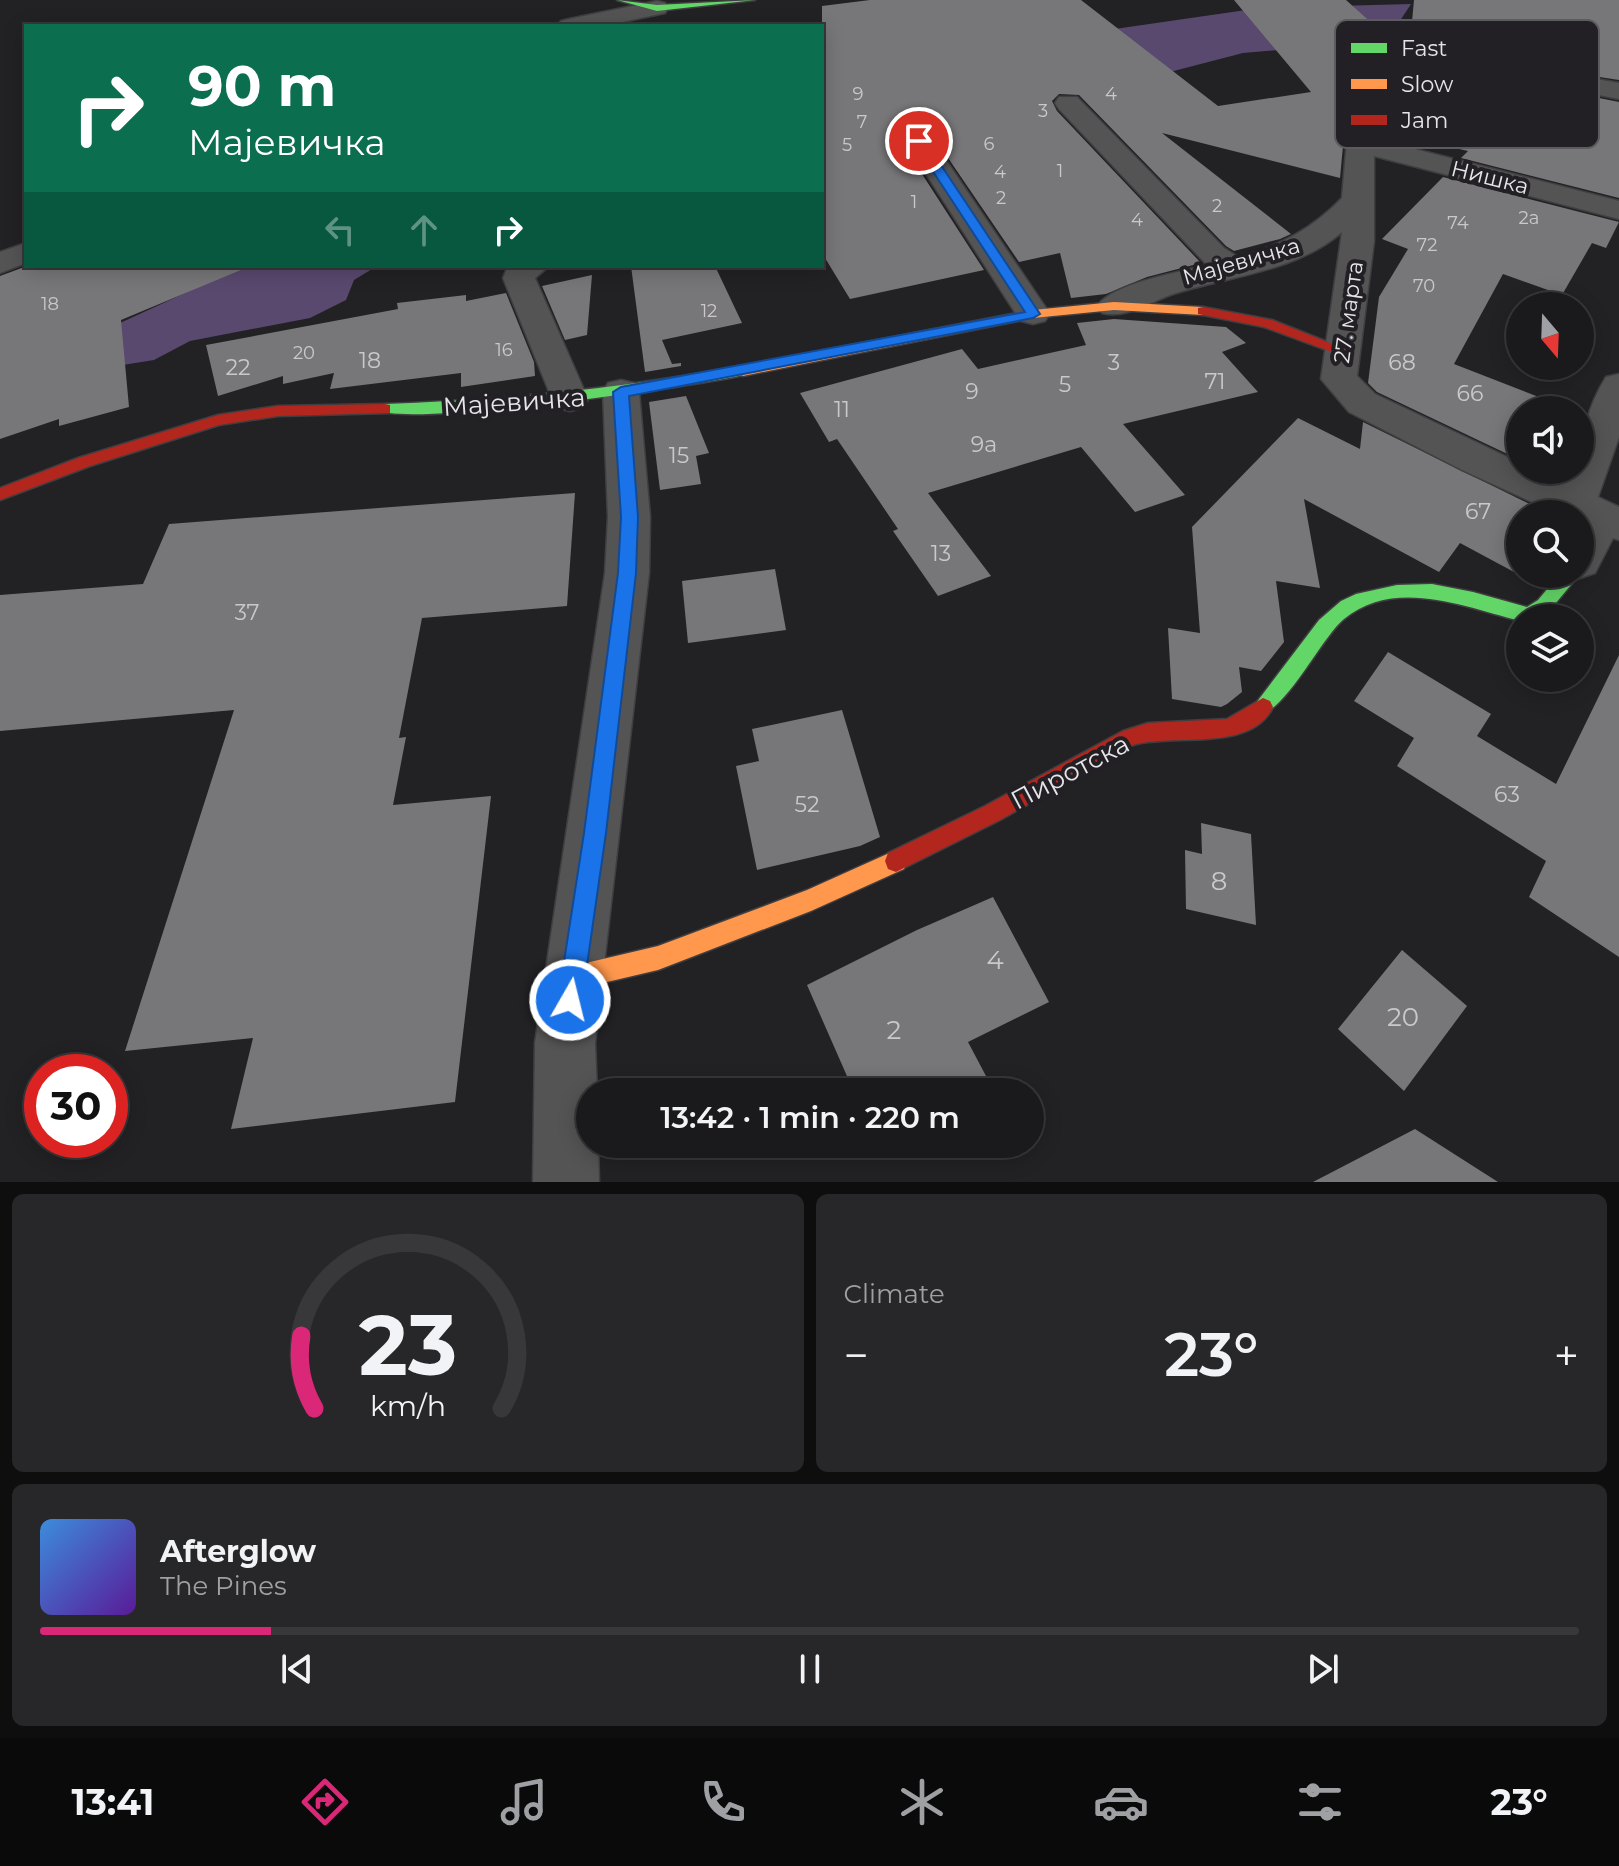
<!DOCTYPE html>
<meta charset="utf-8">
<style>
body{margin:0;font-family:Montserrat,sans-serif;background:#272628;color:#f1f3f6;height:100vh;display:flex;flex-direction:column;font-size:30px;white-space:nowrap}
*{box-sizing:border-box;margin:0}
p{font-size:26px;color:#9fa0a3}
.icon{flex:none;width:44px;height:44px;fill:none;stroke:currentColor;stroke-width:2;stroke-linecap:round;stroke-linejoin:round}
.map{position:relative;height:1182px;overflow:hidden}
.side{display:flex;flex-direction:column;gap:12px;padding:12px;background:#0e0e0f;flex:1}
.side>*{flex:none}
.banner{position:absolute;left:24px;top:24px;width:800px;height:244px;border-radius:0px;box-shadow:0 4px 20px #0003,0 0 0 2px #38383a;background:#0b6e4f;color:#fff;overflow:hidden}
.needle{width:52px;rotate:161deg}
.fabs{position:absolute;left:1506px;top:292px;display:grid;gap:16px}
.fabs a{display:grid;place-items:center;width:88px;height:88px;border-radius:50%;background:#1a191b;box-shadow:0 4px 20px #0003,0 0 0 2px #38383a;font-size:40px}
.speed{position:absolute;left:24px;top:1054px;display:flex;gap:16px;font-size:40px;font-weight:700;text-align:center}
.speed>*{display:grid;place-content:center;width:104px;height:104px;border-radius:50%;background:#1a191b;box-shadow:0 4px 20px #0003,0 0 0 2px #38383a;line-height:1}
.speed .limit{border:12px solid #d22;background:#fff;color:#111}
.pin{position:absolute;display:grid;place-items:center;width:68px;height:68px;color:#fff;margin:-34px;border:4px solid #fff;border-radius:50%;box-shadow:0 2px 8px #0007}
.me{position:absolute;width:88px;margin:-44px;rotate:8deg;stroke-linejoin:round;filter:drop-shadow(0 0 6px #0008)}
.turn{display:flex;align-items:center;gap:28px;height:168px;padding:0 32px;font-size:36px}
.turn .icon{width:104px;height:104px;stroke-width:2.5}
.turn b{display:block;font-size:56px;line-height:68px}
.lanes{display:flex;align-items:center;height:76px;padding:0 32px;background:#0003;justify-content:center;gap:40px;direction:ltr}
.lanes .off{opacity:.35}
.big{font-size:60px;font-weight:600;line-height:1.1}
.side .tile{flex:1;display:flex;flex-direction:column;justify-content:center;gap:12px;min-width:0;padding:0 28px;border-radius:12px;background:#272628}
.side .dial{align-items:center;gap:0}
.dial svg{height:208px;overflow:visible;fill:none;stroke:#38383a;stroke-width:7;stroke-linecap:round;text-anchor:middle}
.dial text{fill:#f1f3f6;stroke:none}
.song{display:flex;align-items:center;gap:24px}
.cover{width:96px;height:96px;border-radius:12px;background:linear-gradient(135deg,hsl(210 70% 55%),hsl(270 70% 35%))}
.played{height:8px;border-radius:4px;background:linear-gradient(90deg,#db2777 15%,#38383a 15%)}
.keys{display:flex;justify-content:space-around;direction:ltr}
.heat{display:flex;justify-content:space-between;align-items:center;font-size:44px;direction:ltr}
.side .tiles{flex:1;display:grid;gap:12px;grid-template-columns:1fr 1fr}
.tile:last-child{grid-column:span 2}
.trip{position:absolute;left:576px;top:1078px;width:468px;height:80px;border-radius:40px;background:#1a191b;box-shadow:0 4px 20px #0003,0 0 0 2px #38383a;font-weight:600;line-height:80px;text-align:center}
.tabs{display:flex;height:128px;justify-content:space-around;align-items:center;background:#0a0a0b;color:#9fa0a3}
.tabs .icon{width:56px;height:56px}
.tabs .current{color:#db2777}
.tabs b{font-size:36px;color:#f1f3f6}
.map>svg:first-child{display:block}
</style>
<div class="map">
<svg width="1619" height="1182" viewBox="0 0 1619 1182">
<rect width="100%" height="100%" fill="#222124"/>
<g fill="#59496f">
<path d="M1411 4 1392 33 1368 53 1302 48 1243 53 1166 73 822 75 900 60 1260 8Z"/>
<path d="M244 266H377L354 280 346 300 310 318 190 341 154 360 98 369 120 323Z"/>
</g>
<g fill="#777678">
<path d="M870 0H1081L1218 106 1311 92 1234 0H1346L1385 35 1359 63 1348 92 1340 178 1162 133 1291 234 1280 239 1234 251 1226 246 1079 95 1059 94 1052 101 1057 111 1201 263 1147 277 1106 294 1071 298 1060 253 1019 262 931 133 918 130 906 133 902 143 984 270 850 299 822 253V6Z"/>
<path d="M1414 0H1619V80L1410 48 1415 37 1411 32Z"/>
<path d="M1390 66 1534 85 1619 102V198L1461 158 1468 151 1378 130 1381 90Z"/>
<path d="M1443 177 1619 222 1606 248 1592 243 1562 295 1503 274 1454 364 1572 410H1520V460L1377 392 1368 383 1379 297 1408 249 1382 239Z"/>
<path d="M27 266H248V267L121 320 129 407 59 426V419L0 439V276Z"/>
<path d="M631 266H715L742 323 662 340 672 364 681 363V366L645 372Z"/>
<path d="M592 275 587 335 565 340 542 286Z"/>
<path d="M506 293 534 362 535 376 461 387V373L330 389 334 373 283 384V376L218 396 206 345 398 309 397 303 466 295V301Z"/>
<path d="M1114 319 1226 327 1246 343 1222 352 1258 392 1123 424 1185 495 1135 512 1081 447 928 493 991 576 938 596 893 531 898 529 837 439 829 442 800 393 962 349 978 369 1086 345 1077 323Z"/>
<path d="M686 396 709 453 696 456 701 484 660 490 649 402Z"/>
<path d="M1298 418 1360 449 1363 422 1546 512 1520 514V562L1514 572 1460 543 1439 572 1304 499 1320 588 1276 581 1284 642 1261 671 1239 667 1242 692 1227 704 1221 707 1172 699 1168 628 1200 633 1192 527Z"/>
<path d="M575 493 567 606 422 618 399 738 406 737 393 805 491 796 455 1102 231 1129 253 1038 125 1051 234 710 0 731V595L143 584 169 524Z"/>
<path d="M775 569 786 630 688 643 682 581Z"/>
<path d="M1388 652 1491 714 1477 736 1556 784 1619 655V957L1529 897 1546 861 1397 766 1414 738 1354 701Z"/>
<path d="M842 710 880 837 860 846 757 870 736 766 759 761 752 729Z"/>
<path d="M1201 823 1251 834 1256 925 1186 909 1185 850 1202 854Z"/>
<path d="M993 897 1049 1002 968 1042 986 1076 957 1092H854L807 985 917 930Z"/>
<path d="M1402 950 1467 1006 1404 1091 1338 1029Z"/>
<path d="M1415 1129 1498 1182H1313Z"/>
</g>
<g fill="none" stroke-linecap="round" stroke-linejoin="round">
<g stroke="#3f3e41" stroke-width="3">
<g id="street">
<path d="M657 1 665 3 668 8 665 13 603 26H557L561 21 569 19Z"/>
<path d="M1400 30 1408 32 1412 37 1401 50 1534 68 1619 83V99L1534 82 1388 63C1373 83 1376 115 1375 139L1619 201V219L1374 156V241L1357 376 1375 394 1520 463V470H1535L1563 482 1568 470H1580C1580 437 1588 406 1606 377L1619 374V437L1598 497 1619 507V540L1613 538 1595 573 1580 578 1569 574H1580V514H1558L1462 470 1349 412 1321 379 1342 232C1296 272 1229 276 1173 294 1150 302 1126 319 1102 313L1097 306C1113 283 1180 272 1207 265L1059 109 1055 103 1059 97H1077L1224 248 1238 257C1280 246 1312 229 1342 198L1351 93 1361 65 1392 32Z"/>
<path d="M919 133 929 135 1050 314 1045 321 1033 324 1021 321 1016 314 905 141 909 135Z"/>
<path d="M26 243V263L0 273V252Z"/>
<path d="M508 266H549L535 278 588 399 583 408 570 411 557 408 552 399 503 278Z"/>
<path d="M621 380 634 383 639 392 650 517 649 573 595 1043 597 1092H590V1144H598L599 1182H533L535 1043 605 573 608 517 603 392 608 383Z"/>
</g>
</g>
<g stroke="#3f3e41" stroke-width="3">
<g id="fast">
<path d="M617 0 657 5 755 0 657 11Z"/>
<path d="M743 366 750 371 748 374C705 385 397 429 377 409L385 404C506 400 624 388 743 366Z"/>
<path d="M1560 574H1580L1550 610 1539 618H1520V621C1465 607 1395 577 1344 619 1322 636 1280 722 1256 713L1253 707 1319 620 1341 601 1356 594 1397 585 1432 584 1473 592 1527 607 1538 600Z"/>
</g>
</g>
<g stroke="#3f3e41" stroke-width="3">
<g id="slow">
<path d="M1114 302 1203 307 1210 311 1203 315 1114 310 1033 318 743 376 736 371 743 366 1033 310Z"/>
<path d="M896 850 904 853 907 861 904 869 811 911 658 970 573 990 565 986 561 978 565 970 573 966 658 946 807 890Z"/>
</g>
</g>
<g stroke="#3f3e41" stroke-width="3">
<g id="jam">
<path d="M1203 307 1272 320 1350 351 1343 356 1264 327 1198 314V308Z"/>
<path d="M385 404 390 405V413L278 416 219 425 90 466 0 500V488L78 458 218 415 278 406Z"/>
<path d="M1263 698 1270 701 1273 707C1251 753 1173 733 1133 745L1000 820 896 872 888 869 885 861 888 853 985 806 1123 731 1148 723 1227 719Z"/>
</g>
</g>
<use href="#street" fill="#545455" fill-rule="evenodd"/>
<use href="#fast" fill="#63d668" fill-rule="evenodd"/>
<use href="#slow" fill="#ff974d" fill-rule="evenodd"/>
<use href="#jam" fill="#b3261e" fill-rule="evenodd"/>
</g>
<path fill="#1a73e8" stroke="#114b97" stroke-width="2" d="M915 138H923L1040 314 1033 318 629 396 638 517 636 573 606 833 582 1000 579 1008 570 1012 562 1008 558 1000 584 833 618 573 621 517 613 392 621 387 1025 312 913 141Z"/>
<g text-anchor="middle" stroke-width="8" stroke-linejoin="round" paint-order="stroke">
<g font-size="18" fill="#cac8cb">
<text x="858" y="100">9</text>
<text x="1111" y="100">4</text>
<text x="1043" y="117">3</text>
<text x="862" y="128">7</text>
<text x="989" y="150">6</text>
<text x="847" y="151">5</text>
<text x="1060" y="177">1</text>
<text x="1000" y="178">4</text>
<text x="1001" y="204">2</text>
<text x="914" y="208">1</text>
<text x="1217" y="212">2</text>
<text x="1529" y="224">2a</text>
<text x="1137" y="226">4</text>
<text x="1458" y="229">74</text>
<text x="1427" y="251">72</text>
<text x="1424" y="292">70</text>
<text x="50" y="310">18</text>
<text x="709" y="317">12</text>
<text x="504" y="356">16</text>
<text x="304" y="359">20</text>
</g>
<g font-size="22" fill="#e5e4e7" stroke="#222025">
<text transform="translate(1490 177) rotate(14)" y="8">Нишка</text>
<text transform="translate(1241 261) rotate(-16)" y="8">Мајевичка</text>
<text transform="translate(1348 312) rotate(-82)" y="8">27. марта</text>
</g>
<g font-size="22" fill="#cac8cb">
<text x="370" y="368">18</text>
<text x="1114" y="370">3</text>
<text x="1402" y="370">68</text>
<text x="238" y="375">22</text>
<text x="1215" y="389">71</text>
<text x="1065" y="392">5</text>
<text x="972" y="399">9</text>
<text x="1470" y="401">66</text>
<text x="842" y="417">11</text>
<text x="984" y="452">9a</text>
<text x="679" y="463">15</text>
<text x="1478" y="519">67</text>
<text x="941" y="561">13</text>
<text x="247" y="620">37</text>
<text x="1507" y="802">63</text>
<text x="807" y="812">52</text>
</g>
<g font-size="26" fill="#e5e4e7" stroke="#222025">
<text transform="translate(514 402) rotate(-4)" y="9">Мајевичка</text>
<text transform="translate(1070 772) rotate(-28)" y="9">Пиротска</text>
</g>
<g font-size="26" fill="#cac8cb">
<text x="1219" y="890">8</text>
<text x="995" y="969">4</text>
<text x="1403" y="1026">20</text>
<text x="894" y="1039">2</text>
</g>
</g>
<rect x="1335" y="20" width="264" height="128" rx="12" fill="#222025" stroke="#5c5b5f" stroke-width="2"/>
<rect x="1351" y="43" width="36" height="10" fill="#63d668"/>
<rect x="1351" y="79" width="36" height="10" fill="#ff974d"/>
<rect x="1351" y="115" width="36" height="10" fill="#b3261e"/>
<g font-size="22" fill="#e5e4e7">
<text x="1401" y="56">Fast</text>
<text x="1401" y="92">Slow</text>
<text x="1401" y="128">Jam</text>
</g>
</svg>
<div class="fabs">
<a><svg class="needle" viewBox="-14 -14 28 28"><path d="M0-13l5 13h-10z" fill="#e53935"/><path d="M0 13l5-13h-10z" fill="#9fa0a3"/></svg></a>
<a><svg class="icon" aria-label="sound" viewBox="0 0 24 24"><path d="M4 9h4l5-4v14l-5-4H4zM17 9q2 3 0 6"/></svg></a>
<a><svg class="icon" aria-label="search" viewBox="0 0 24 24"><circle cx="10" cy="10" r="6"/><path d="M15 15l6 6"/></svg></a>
<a><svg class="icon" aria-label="layers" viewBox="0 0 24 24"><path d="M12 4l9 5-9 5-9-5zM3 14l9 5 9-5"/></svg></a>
</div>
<div class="speed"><div class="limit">30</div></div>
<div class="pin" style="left:919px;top:141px;background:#d93025"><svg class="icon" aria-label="arrive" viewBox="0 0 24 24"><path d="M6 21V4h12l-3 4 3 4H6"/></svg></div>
<svg class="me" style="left:570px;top:1000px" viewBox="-20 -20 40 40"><circle r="17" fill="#1a73e8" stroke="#fff" stroke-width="3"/><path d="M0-11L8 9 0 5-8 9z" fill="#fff"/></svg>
<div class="trip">13:42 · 1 min · 220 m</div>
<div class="banner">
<div class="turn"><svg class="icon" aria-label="right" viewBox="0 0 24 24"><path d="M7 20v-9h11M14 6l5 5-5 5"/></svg><div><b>90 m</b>Мајевичка</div></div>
<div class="lanes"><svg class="icon off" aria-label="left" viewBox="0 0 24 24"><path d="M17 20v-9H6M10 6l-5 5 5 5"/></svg><svg class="icon off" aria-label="ahead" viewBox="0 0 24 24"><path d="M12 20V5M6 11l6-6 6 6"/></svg><svg class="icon" aria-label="right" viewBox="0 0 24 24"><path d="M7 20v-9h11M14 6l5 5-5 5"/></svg></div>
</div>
</div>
<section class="side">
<div class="tiles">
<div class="tile dial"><svg viewBox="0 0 100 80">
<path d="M14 69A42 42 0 1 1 86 69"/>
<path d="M14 69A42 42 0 0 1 9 41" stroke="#db2777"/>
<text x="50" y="56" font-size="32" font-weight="700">23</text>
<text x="50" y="72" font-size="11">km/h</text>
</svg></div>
<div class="tile"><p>Climate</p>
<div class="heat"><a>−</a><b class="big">23°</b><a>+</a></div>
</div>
<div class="tile">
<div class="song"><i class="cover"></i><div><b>Afterglow</b><p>The Pines</p></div></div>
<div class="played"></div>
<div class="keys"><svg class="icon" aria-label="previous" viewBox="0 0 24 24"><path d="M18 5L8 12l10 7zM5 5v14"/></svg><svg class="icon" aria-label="pause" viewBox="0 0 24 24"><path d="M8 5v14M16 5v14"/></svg><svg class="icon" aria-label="next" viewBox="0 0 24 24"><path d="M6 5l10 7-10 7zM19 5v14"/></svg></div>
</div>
</div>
</section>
<nav class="tabs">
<b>13:41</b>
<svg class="icon current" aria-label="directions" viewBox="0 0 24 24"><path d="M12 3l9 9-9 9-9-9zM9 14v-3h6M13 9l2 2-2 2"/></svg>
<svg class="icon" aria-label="music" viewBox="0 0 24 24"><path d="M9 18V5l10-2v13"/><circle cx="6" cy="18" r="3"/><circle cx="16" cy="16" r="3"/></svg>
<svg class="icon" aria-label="phone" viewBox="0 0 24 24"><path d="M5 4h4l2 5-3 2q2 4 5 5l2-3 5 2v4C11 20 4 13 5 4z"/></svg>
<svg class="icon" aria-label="climate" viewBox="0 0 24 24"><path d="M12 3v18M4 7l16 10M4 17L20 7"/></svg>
<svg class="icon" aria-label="car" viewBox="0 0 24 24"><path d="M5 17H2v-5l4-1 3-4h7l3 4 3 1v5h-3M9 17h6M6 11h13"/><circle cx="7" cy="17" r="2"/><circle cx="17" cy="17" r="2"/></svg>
<svg class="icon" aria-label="filters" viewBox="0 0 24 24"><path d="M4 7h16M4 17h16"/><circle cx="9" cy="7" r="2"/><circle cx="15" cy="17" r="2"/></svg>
<b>23°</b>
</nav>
